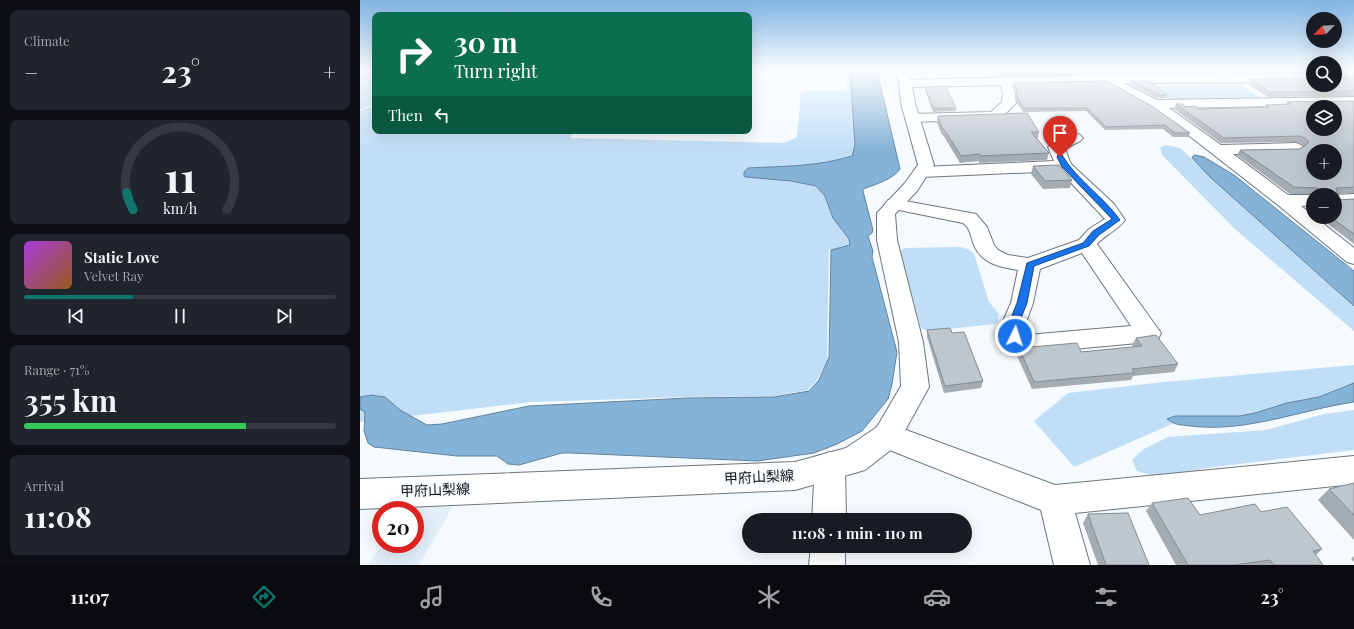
<!DOCTYPE html>
<meta charset="utf-8">
<style>
body{margin:0;font-family:"Playfair Display","Noto Sans JP",serif;background:#20242c;color:#f1f3f6;height:100vh;display:flex;flex-direction:column;font-size:15px;white-space:nowrap}
*{box-sizing:border-box;margin:0}
p{font-size:13px;color:#9ea1a6}
.icon{flex:none;width:22px;height:22px;fill:none;stroke:currentColor;stroke-width:2;stroke-linecap:round;stroke-linejoin:round}
.map{position:relative;flex:1;overflow:hidden}
.details{display:flex;flex-direction:column;gap:10px;padding:10px;background:#0d0f14;width:360px}
.details>*{flex:none}
.guide{position:absolute;left:12px;top:12px;width:380px;height:122px;border-radius:8px;box-shadow:0 4px 16px #0002;background:#0b6e4f;color:#fff;overflow:hidden}
.needle{width:26px;rotate:246deg}
.buttons{position:absolute;left:946px;top:12px;display:grid;gap:8px}
.buttons a{display:grid;place-items:center;width:36px;height:36px;border-radius:50%;background:#171b24;box-shadow:0 4px 16px #0002;font-size:20px}
.speed{position:absolute;left:12px;top:501px;display:flex;gap:8px;font-size:20px;font-weight:700;text-align:center}
.speed>*{display:grid;place-content:center;width:52px;height:52px;border-radius:50%;background:#171b24;box-shadow:0 4px 16px #0002;line-height:1}
.speed .limit{border:6px solid #d22;background:#fff;color:#111}
.pin{position:absolute;display:grid;place-items:center;width:34px;height:34px;color:#fff;margin:-41px -17px;border-radius:50% 50% 50% 0;rotate:-45deg;box-shadow:0 0 4px #0007}
.pin .icon{rotate:45deg}
.me{position:absolute;width:44px;margin:-22px;rotate:4deg;stroke-linejoin:round;filter:drop-shadow(0 0 3px #0008)}
.turn{display:flex;align-items:center;gap:14px;height:84px;padding:0 16px;font-size:18px}
.turn .icon{width:52px;height:52px;stroke-width:2.5}
.turn b{display:block;font-size:28px;line-height:34px}
.then{display:flex;align-items:center;height:38px;padding:0 16px;background:#0003;gap:8px;font-size:15px}
.big{font-size:30px;font-weight:700;line-height:1.1}
.details .card{flex:1;display:flex;flex-direction:column;justify-content:center;gap:6px;min-width:0;padding:0 14px;border-radius:8px;background:#20242c}
.details .dial{align-items:center;gap:0}
.dial svg{height:104px;overflow:visible;fill:none;stroke:#363941;stroke-width:7;stroke-linecap:round;text-anchor:middle}
.dial text{fill:#f1f3f6;stroke:none}
.song{display:flex;align-items:center;gap:12px}
.cover{width:48px;height:48px;border-radius:6px;background:linear-gradient(135deg,hsl(280 70% 55%),hsl(30 70% 35%))}
.played{height:4px;border-radius:2px;background:linear-gradient(90deg,#0f766e 35%,#363941 35%)}
.keys{display:flex;justify-content:space-around;direction:ltr}
.heat{display:flex;justify-content:space-between;align-items:center;font-size:22px;direction:ltr}
.charge{height:6px;border-radius:3px;background:linear-gradient(90deg,#34c759 71%,#363941 0)}
.trip{position:absolute;left:382px;top:513px;width:230px;height:40px;border-radius:20px;background:#171b24;box-shadow:0 4px 16px #0002;font-weight:700;line-height:40px;text-align:center}
.tabs{display:flex;height:64px;justify-content:space-around;align-items:center;background:#090b0e;color:#9ea1a6}
.tabs .icon{width:28px;height:28px}
.tabs .selected{color:#0f766e}
.tabs b{font-size:18px;color:#f1f3f6}
main{display:flex;flex:1;min-height:0}
.map>svg:first-child{display:block}
</style>
<main>
<section class="details">
<div class="card"><p>Climate</p>
<div class="heat"><a>−</a><b class="big">23°</b><a>+</a></div>
</div>
<div class="card dial"><svg viewBox="0 0 100 80">
<path d="M14 69A42 42 0 1 1 86 69"/>
<path d="M14 69A42 42 0 0 1 9 56" stroke="#0f766e"/>
<text x="50" y="56" font-size="32" font-weight="700">11</text>
<text x="50" y="72" font-size="11">km/h</text>
</svg></div>
<div class="card">
<div class="song"><i class="cover"></i><div><b>Static Love</b><p>Velvet Ray</p></div></div>
<div class="played"></div>
<div class="keys"><svg class="icon" aria-label="previous" viewBox="0 0 24 24"><path d="M18 5L8 12l10 7zM5 5v14"/></svg><svg class="icon" aria-label="pause" viewBox="0 0 24 24"><path d="M8 5v14M16 5v14"/></svg><svg class="icon" aria-label="next" viewBox="0 0 24 24"><path d="M6 5l10 7-10 7zM19 5v14"/></svg></div>
</div>
<div class="card"><p>Range · 71%</p><b class="big">355 km</b><div class="charge"></div></div>
<div class="card"><p>Arrival</p><b class="big">11:08</b></div>
</section>
<div class="map">
<svg width="994" height="565" viewBox="0 0 994 565">
<rect width="100%" height="100%" fill="#f5fafe"/>
<path fill="#e3eff8" d="M103 489 59 565H8L23 544H55V510H46L59 491Z"/>
<g fill="#c1def7">
<path d="M0 71H15V103L0 110Z"/>
<path d="M430 71H490L495 145 491 156C455 167 425 166 388 168L384 172 456 186 465 196 473 218 489 239 490 245 469 250 467 362 458 379 448 390 415 396 328 397 172 402 0 422V111L15 105V131H212L211 138 424 143 437 137 441 93 448 91H487L486 77 436 78 430 75Z"/>
<path d="M881 85 908 103 815 104 790 86Z"/>
<path d="M806 145 820 148 893 216 990 301 994 306V331L875 229 802 155 800 147Z"/>
<path d="M600 247 608 249 614 254 629 302 639 314 637 323 635 324 569 331 561 328 540 251 545 248Z"/>
<path d="M994 365V383L959 397 895 413 880 416H815L808 419 812 424 714 467 674 421 708 393 804 382Z"/>
<path d="M994 410V450L847 468 798 477 777 471 772 460 784 449 808 437 906 430 964 414Z"/>
</g>
<g fill="#85b3d8" stroke="#62839e">
<path d="M490 71H517L540 169C532 180 516 184 503 189V191L513 230 512 233 508 236 513 251 512 257 537 352 532 384 528 399 502 431 477 444 454 453 397 461 211 453H202L159 465 148 464 137 456H97L14 447 8 443 4 431 5 412 0 409V397L11 395 25 397 40 410 67 425 82 424 169 406 328 398 414 397 449 391 459 380 469 357 471 250 490 245 489 239 473 218 465 196 456 186 431 181 386 177 384 176V172L388 168C424 166 456 167 492 156L495 145Z"/>
<path d="M835 155 844 157 874 175 994 271V306L850 177 833 159 832 157Z"/>
<path d="M994 383V402C940 410 886 433 830 426 821 425 814 425 807 419L815 416H880L895 413 927 403 959 397Z"/>
</g>
<g fill="none" stroke-linecap="round" stroke-linejoin="round">
<g stroke="#6e767c" stroke-width="2">
<g id="minor">
<path d="M535 71H547L551 83 549 86H541Z"/>
<path d="M855 71H870L878 78 876 81C868 83 860 77 855 71Z"/>
<path d="M915 71H929L937 78 935 81C927 83 920 77 915 71Z"/>
<path d="M748 75 797 100 994 97V105L809 108 861 145 936 143 941 145 944 148 941 151 936 153 873 154 928 195H955H953V205L941 206 953 215V217H955L994 248V264L987 262 918 205 818 127 790 107 744 82 742 79 744 76Z"/>
<path d="M645 77 649 78C654 86 655 94 656 103L640 119 552 122 547 121 545 118 547 115 552 114 631 112 642 102 643 93 639 81 641 78Z"/>
<path d="M715 133 720 135 723 138 720 141 705 149 711 164 754 204 765 220C758 230 745 235 737 244L801 333 798 339 789 342 658 354 649 351 640 328 651 303 658 270C640 267 622 264 614 245 610 235 611 229 603 223L534 209 528 208 525 204 528 200 534 199 616 214 627 227 634 245 638 250 648 255 668 258 719 240 729 229 745 219 700 171 562 177 556 176 554 172 556 168 562 167 694 161 688 147 691 144ZM722 253 771 326 667 335 664 328 673 303 680 269Z"/>
<path d="M994 194V204L975 205V195H973Z"/>
<path d="M527 423 695 485 994 456V484L715 513 730 565H694L681 510 517 445 512 436 517 427Z"/>
<path d="M470 452 481 456 485 466 486 520H452L455 466 459 456Z"/>
<path d="M451 546H485V565H449Z"/>
</g>
</g>
<g stroke="#6e767c" stroke-width="2">
<g id="major">
<path d="M983 71H994V77L985 74Z"/>
<path d="M953 74V82L748 83 552 87 555 103 574 165 557 191 535 214 537 240 563 342 569 387 537 445 505 470 435 490 0 509V479L435 462 486 448 517 427 541 386 539 342 517 240V213L545 183 558 165 541 103 539 83 541 80 748 75Z"/>
</g>
</g>
<use href="#minor" fill="#fff" fill-rule="evenodd"/>
<use href="#major" fill="#fff" fill-rule="evenodd"/>
</g>
<g fill="#a4abb1">
<path d="M638 71H856L855 73 641 76Z"/>
<path d="M872 71H915L914 73H874Z"/>
<path d="M931 71H953V73H933Z"/>
<path d="M994 77V96L908 97 887 84 890 79 953 78Z"/>
<path d="M747 81 830 133 828 137H813L803 129 745 130 726 111 663 112 657 103 655 86V83Z"/>
<path d="M771 81 807 95 806 98H797L770 84Z"/>
<path d="M565 87 596 108V111L573 112 565 90Z"/>
<path d="M994 101V193L977 194 978 200 994 199V244L968 224 969 222 962 217H975V195H954V194H930L877 155 880 150 939 149 944 147 942 144 936 142 861 143 814 109 816 104 839 109 905 107 906 105H926L927 102Z"/>
<path d="M578 116 679 132 678 138H677L689 153 687 160 619 163V161L600 163 583 135H582L577 123Z"/>
<path d="M673 166 712 180 710 188 683 189 671 174Z"/>
<path d="M952 201H953V211L948 207Z"/>
<path d="M567 330 623 381 621 388 584 393 567 337Z"/>
<path d="M776 338 818 364 814 372 773 376 771 380 672 389 657 356 659 348 721 352 774 347 772 345Z"/>
<path d="M994 483V540L958 500 969 489Z"/>
<path d="M792 503 840 515 901 512 962 549 956 555 963 565H816L786 511Z"/>
<path d="M728 514 789 565H738L723 523Z"/>
<path d="M994 556V562L991 559Z"/>
</g>
<g fill="#bfc7ce" stroke="#868b90" fill-rule="evenodd">
<path d="M975 71H976L977 77H994V91L910 92 890 79 953 78V85H975Z"/>
<path d="M747 81 790 105 830 133H815L805 125 746 127 727 108H664L658 99 655 83Z"/>
<path d="M771 81H789L807 95H799Z"/>
<path d="M585 86 596 108H573L565 87Z"/>
<path d="M994 101V187L976 188 978 200 994 199V234L972 218H975L974 217H975V195H958V188L934 187 880 150 939 149 945 146 949 142 945 138 939 136 864 138 816 104H822L826 107 835 106 839 109 909 107 906 105 930 104 927 102ZM953 107H975V129H953ZM953 151H975V173H953Z"/>
<path d="M667 113 679 132H671L689 153 620 156V154L601 156 584 129H582L578 116Z"/>
<path d="M699 165 712 180 685 181 673 166Z"/>
<path d="M590 328 592 333 604 332 623 381 585 386 567 330Z"/>
<path d="M796 335 818 364 772 369 774 373 674 382 659 348 717 343 721 352 782 346 776 338Z"/>
<path d="M994 483V515L969 489Z"/>
<path d="M828 498 840 515 895 504 901 512 927 507 962 549 953 551 963 565H914L910 560 874 565H828L792 503Z"/>
<path d="M768 513 789 565H746L728 514Z"/>
</g>
<linearGradient id="sky" x2="0" y2="1"><stop stop-color="#80b4e2"/><stop offset="0.47" stop-color="#fafdff"/><stop offset="1" stop-color="#fafdff" stop-opacity="0"/></linearGradient>
<rect width="994" height="150" fill="url(#sky)"/>
<path fill="#1a73e8" stroke="#114b97" d="M698 155H702C717 180 743 196 760 220L739 235 729 246 674 266 667 303 657 328 660 336 659 339H651L647 328 657 303 667 263 723 243 733 231 752 219 702 167 697 157Z"/>
<g text-anchor="middle" stroke-width="4" stroke-linejoin="round" paint-order="stroke">
<g font-size="14" fill="#101315" stroke="#f5fafe">
<text transform="translate(399 477) rotate(-3)" y="5">甲府山梨線</text>
<text transform="translate(75 490) rotate(-2)" y="5">甲府山梨線</text>
</g>
</g>
</svg>
<div class="buttons">
<a><svg class="needle" viewBox="-14 -14 28 28"><path d="M0-13l5 13h-10z" fill="#e53935"/><path d="M0 13l5-13h-10z" fill="#9ea1a6"/></svg></a>
<a><svg class="icon" aria-label="search" viewBox="0 0 24 24"><circle cx="10" cy="10" r="6"/><path d="M15 15l6 6"/></svg></a>
<a><svg class="icon" aria-label="layers" viewBox="0 0 24 24"><path d="M12 4l9 5-9 5-9-5zM3 14l9 5 9-5"/></svg></a>
<a>+</a>
<a>−</a>
</div>
<div class="speed"><div class="limit">20</div></div>
<div class="pin" style="left:700px;top:157px;background:#d93025"><svg class="icon" aria-label="arrive" viewBox="0 0 24 24"><path d="M6 21V4h12l-3 4 3 4H6"/></svg></div>
<svg class="me" style="left:655px;top:336px" viewBox="-20 -20 40 40"><circle r="17" fill="#1a73e8" stroke="#fff" stroke-width="3"/><path d="M0-11L8 9 0 5-8 9z" fill="#fff"/></svg>
<div class="trip">11:08 · 1 min · 110 m</div>
<div class="guide">
<div class="turn"><svg class="icon" aria-label="right" viewBox="0 0 24 24"><path d="M7 20v-9h11M14 6l5 5-5 5"/></svg><div><b>30 m</b>Turn right</div></div>
<div class="then">Then<svg class="icon" aria-label="left" viewBox="0 0 24 24"><path d="M17 20v-9H6M10 6l-5 5 5 5"/></svg></div>
</div>
</div>
</main>
<nav class="tabs">
<b>11:07</b>
<svg class="icon selected" aria-label="directions" viewBox="0 0 24 24"><path d="M12 3l9 9-9 9-9-9zM9 14v-3h6M13 9l2 2-2 2"/></svg>
<svg class="icon" aria-label="music" viewBox="0 0 24 24"><path d="M9 18V5l10-2v13"/><circle cx="6" cy="18" r="3"/><circle cx="16" cy="16" r="3"/></svg>
<svg class="icon" aria-label="phone" viewBox="0 0 24 24"><path d="M5 4h4l2 5-3 2q2 4 5 5l2-3 5 2v4C11 20 4 13 5 4z"/></svg>
<svg class="icon" aria-label="climate" viewBox="0 0 24 24"><path d="M12 3v18M4 7l16 10M4 17L20 7"/></svg>
<svg class="icon" aria-label="car" viewBox="0 0 24 24"><path d="M5 17H2v-5l4-1 3-4h7l3 4 3 1v5h-3M9 17h6M6 11h13"/><circle cx="7" cy="17" r="2"/><circle cx="17" cy="17" r="2"/></svg>
<svg class="icon" aria-label="filters" viewBox="0 0 24 24"><path d="M4 7h16M4 17h16"/><circle cx="9" cy="7" r="2"/><circle cx="15" cy="17" r="2"/></svg>
<b>23°</b>
</nav>
